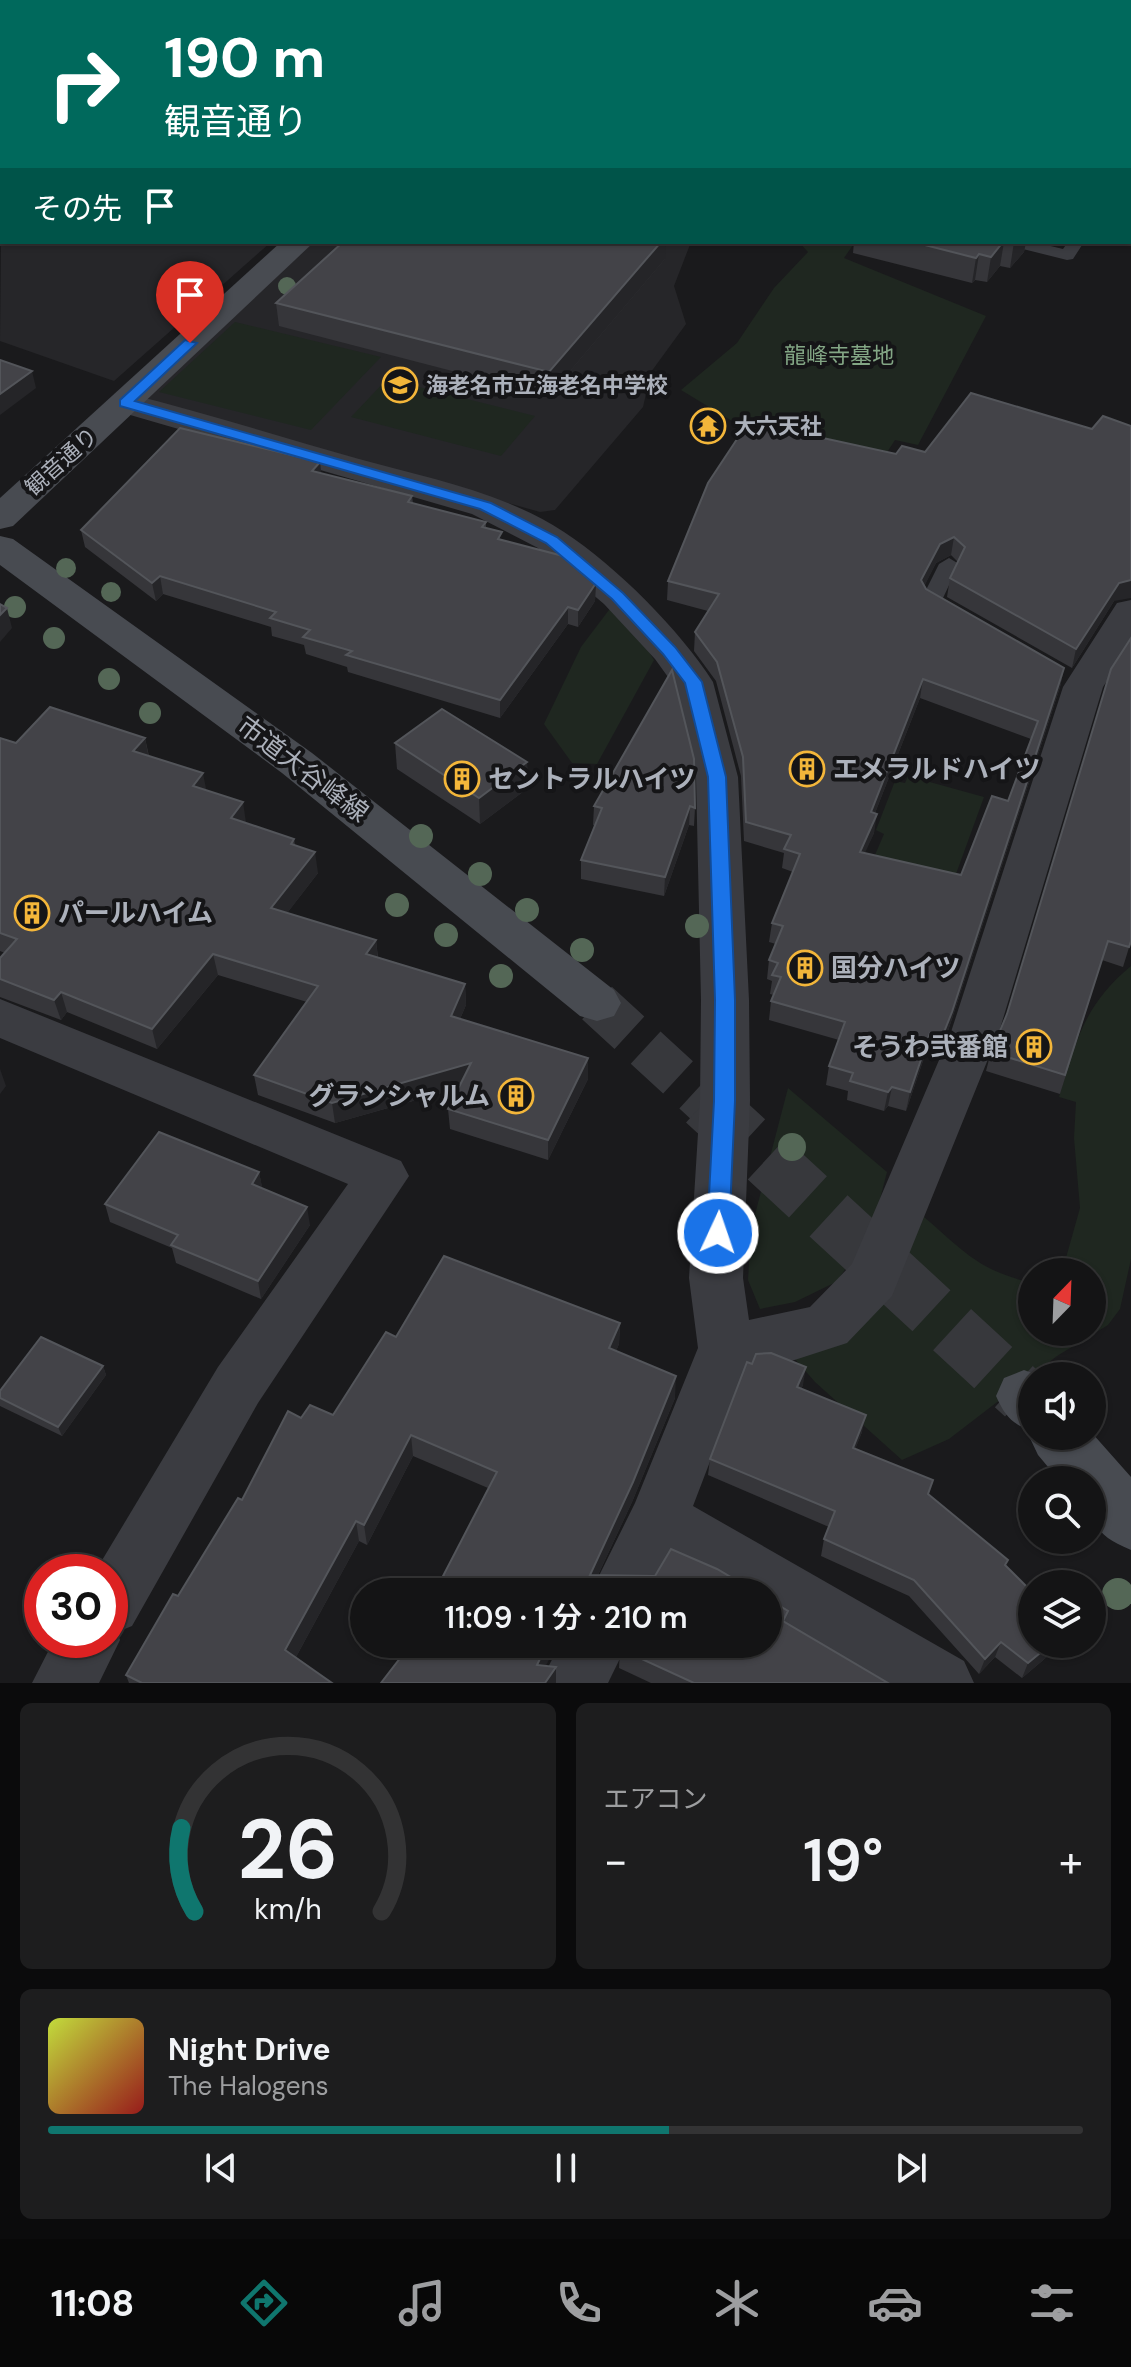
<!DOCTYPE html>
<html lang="ja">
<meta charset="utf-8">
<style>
body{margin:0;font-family:"DM Sans","Noto Sans JP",sans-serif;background:#1d1d1e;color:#f1f3f6;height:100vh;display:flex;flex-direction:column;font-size:30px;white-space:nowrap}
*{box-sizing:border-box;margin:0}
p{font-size:26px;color:#9d9ea0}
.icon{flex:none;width:44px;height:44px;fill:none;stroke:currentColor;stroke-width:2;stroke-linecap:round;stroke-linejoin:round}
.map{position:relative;height:1683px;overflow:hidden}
.side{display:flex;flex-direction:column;gap:20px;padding:20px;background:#0b0b0c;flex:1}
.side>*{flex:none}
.banner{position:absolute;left:0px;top:0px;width:1132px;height:244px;box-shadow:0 2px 6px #0004,0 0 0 2px #333334;background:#00695c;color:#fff;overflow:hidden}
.needle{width:52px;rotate:23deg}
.controls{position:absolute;left:1018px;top:1258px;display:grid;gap:16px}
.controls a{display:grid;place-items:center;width:88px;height:88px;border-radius:50%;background:#141415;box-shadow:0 2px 6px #0004,0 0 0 2px #333334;font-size:40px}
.speed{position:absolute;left:24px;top:1554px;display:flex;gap:16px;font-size:40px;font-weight:700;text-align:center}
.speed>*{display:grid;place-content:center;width:104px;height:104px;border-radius:50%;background:#141415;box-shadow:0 2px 6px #0004,0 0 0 2px #333334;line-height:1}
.speed .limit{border:12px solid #d22;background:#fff;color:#111}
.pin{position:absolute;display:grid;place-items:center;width:68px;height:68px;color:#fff;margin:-82px -34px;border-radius:50% 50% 50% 0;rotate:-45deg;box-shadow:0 0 8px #0007}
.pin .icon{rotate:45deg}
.me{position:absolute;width:88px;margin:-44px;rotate:3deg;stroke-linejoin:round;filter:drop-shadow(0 0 6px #0008)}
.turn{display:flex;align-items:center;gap:28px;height:168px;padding:0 32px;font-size:36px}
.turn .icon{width:104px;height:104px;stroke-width:2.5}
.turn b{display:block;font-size:56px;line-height:68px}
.then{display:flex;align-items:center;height:76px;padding:0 32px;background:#0003;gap:16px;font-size:30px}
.big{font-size:60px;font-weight:600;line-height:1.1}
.side .widget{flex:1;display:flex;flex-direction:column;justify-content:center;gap:12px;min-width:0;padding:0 28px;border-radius:12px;background:#1d1d1e}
.side .dial{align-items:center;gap:0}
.dial svg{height:208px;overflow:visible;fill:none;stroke:#333334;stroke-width:7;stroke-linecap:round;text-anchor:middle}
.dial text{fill:#f1f3f6;stroke:none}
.song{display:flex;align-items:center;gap:24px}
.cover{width:96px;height:96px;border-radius:12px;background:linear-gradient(135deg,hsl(70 70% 55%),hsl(0 70% 35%))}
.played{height:8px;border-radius:4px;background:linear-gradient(90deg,#0f766e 60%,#333334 60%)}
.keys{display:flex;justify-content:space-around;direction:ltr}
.heat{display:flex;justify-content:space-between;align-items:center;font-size:44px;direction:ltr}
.side .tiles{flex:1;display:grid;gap:20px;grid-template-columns:1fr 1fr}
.widget:last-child{grid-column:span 2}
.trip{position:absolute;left:350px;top:1578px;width:432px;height:80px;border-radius:40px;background:#141415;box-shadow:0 2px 6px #0004,0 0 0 2px #333334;font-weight:600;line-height:80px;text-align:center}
.dock{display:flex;height:128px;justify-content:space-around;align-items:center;background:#080808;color:#9d9ea0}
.dock .icon{width:56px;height:56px}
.dock .on{color:#0f766e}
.dock b{font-size:36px;color:#f1f3f6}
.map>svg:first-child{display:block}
</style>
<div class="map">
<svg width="1131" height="1683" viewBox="0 0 1131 1683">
<rect width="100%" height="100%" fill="#1a1a1c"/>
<g fill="#262629">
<path d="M657 0H1131V111L1130 2H654Z"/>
<path d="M2 156V242H271L114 381 0 341Z"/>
<path d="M310 242H691L674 286 686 324 651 372 643 407 555 510 540 512 138 398Z"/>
</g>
<g fill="#1f2720">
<path d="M799 242H855L844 258 986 316 918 445 895 440 882 460 737 424 681 390 737 343 774 288 808 252Z"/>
<path d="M235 322 381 357 311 430 159 392Z"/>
<path d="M387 379 535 416 501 456 351 417Z"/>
<path d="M612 606 633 626 654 660 597 764 572 763 544 724 581 647Z"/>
<path d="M908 776 984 797 952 885 872 862 884 834 876 830 895 781 905 783Z"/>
<path d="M1131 966V1259L1120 1309 1108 1325 1057 1356 949 1439 902 1460 815 1382 795 1359 907 1254 924 1217C965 1252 978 1270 1032 1283V1332H1092V1272H1062L1080 1208 1074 1138 1076 1102 1059 1097C1076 1041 1084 1005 1131 966Z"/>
<path d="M788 1088 887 1172 871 1234 836 1282 795 1302 760 1309 748 1280 751 1230Z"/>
</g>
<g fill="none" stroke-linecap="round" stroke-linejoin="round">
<path stroke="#37383c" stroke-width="44" stroke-dasharray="44 22" stroke-linecap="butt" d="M597 1003 707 1104"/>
<path stroke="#37383c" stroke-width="56" stroke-dasharray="56 28" stroke-linecap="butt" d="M705 1102 1024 1396"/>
<g fill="#3b3c41" fill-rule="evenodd">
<rect x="1130" y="184" width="1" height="10"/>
<path d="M1005 242H1034L1063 249 1068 242H1084L1073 259 1067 260 1007 245Z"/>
<path d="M949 558 959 564 943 598 964 612 953 619 924 605 921 600 939 564Z"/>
</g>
<g fill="#3b3c41" fill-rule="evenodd">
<path d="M125 393C203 412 281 437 359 459 428 478 503 492 564 532 616 566 680 630 713 682L738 777 749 1000 750 1101 743 1278 749 1320 810 1307 852 1264 951 1032 1063 687 1117 603 1131 600V643L1103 687 999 1032 892 1296 847 1343 776 1366 745 1370 693 1506 964 1661 974 1683H881L768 1616V1592H727L670 1559 654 1592H591L635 1503 698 1348 689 1278 700 1101 701 1000 696 777 673 684 655 659 604 604 538 548 472 514 113 410 108 403 113 396Z"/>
<path d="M0 999 401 1161 409 1176 258 1403 132 1626 117 1632 120 1640 99 1683H32L54 1640H110V1572H95L218 1367 348 1184 0 1038Z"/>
<path d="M560 1644H627L608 1683H540Z"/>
</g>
<g fill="#484b51" fill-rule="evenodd">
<path d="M281 242H314L13 526 0 529V498Z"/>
<path d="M0 536 13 539 312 753 614 990 621 1003 614 1016 597 1021 580 1016 282 773 0 565Z"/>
<path d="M1024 1370 1040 1376H1032V1436H1092V1433L1131 1477V1550C1090 1533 1092 1521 1092 1480H1059L1038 1455 1029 1436 1031 1431C1011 1423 1005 1416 996 1396L1004 1378Z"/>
</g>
</g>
<g fill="#546756">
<circle cx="287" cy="286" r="9"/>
<circle cx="66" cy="568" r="10"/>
<circle cx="111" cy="592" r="10"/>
<circle cx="15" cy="607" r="11"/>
<circle cx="54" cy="638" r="11"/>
<circle cx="109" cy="679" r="11"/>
<circle cx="150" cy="713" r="11"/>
<circle cx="421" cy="836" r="12"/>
<circle cx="480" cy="874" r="12"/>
<circle cx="397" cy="905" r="12"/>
<circle cx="527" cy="910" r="12"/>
<circle cx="697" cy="926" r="12"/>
<circle cx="446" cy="935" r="12"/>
<circle cx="582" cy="950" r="12"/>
<circle cx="501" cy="976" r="12"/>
<circle cx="792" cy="1147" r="14"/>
<circle cx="1118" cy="1594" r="16"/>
</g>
<g fill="#36363a" fill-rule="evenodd">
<path d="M192 0H232L228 2H199Z"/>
<path d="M1131 0V97H1130Z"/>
<path d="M854 242H1026L1024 252 1010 268 1000 266 987 282 975 280 972 283 853 253Z"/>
<path d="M665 259 549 396 279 326 276 303Z"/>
<path d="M743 430 1114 601 1072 668 947 597 950 578 958 562 951 555 936 563 924 586 926 589 1064 668 1060 687 948 1031 938 1056 926 1052 906 1111 888 1106 884 1111 847 1100 848 1091 826 1085 829 1066 839 1040 769 1020 771 1001 774 995 770 994 772 981 767 979 769 960 776 944 769 942 772 923 793 872 782 868 784 853 744 841 741 776 716 681 694 651 695 632 708 611 667 600 668 581ZM920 698 1031 739 1008 801 961 875 864 853 874 833 875 813Z"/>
<path d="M320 462 321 473 412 496 413 503 486 522V528L502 540 596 583 595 601 578 627 568 624 500 718 348 672 347 667 306 654 304 645 272 636 271 627 163 594 156 601 85 547 81 530Z"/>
<path d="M1131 638V941L1123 967 1102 960 1060 1094 986 1071 991 1052 1007 1014Z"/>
<path d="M672 670 695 808 694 826 689 825 664 896 581 879V860L595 826 593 825 594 806Z"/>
<path d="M0 738 16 743 145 738 149 756 206 791 246 823 294 839 295 845 318 873 287 913 376 940 378 957 465 984 466 1005 460 1019 588 1079 548 1160 450 1129 448 1109 459 1088 335 1123 258 1095 254 1075 307 1002 218 975 157 1049 67 1012 61 1020 0 997V958L5 953 0 951Z"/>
<path d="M395 743 527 762 528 788 480 824 397 769Z"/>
<path d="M259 1172 262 1188 310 1225 261 1299 176 1263 172 1248 110 1222 105 1204Z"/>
<path d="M620 1323 619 1344 616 1351 675 1398 632 1502 598 1575 756 1592H444L443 1576 488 1488 413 1456 367 1545 359 1541 296 1657 332 1683H129L126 1675 242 1500 301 1418 333 1415 396 1337Z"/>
<path d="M752 1364 803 1385 801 1389 862 1432 855 1449 933 1480 928 1494 1006 1566 1062 1644 1022 1678 995 1657 979 1674 909 1596 821 1556 824 1539 829 1527 708 1475 710 1459Z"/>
<path d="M103 1366 106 1375 62 1436 0 1406V1391Z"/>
<path d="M786 1623 888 1683H651L619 1668 620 1649Z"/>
</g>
<g fill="#252528">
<path d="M138 0H174L170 2H134Z"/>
<path d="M215 0H232L228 2H216Z"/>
<path d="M504 0H516L517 2H501Z"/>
<path d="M2 121V142L0 143V122Z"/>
<path d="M661 242H666L665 259 549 396V372Z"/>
<path d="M1003 242H1004L1000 266 987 282 991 257Z"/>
<path d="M1014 242H1026L1024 252 1010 268Z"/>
<path d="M979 254 975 280 972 283 976 258Z"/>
<path d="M32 371 36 388 0 415V394Z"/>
<path d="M320 462 322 479 312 471Z"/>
<path d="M954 537 951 555 936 563 918 599 921 580 940 544Z"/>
<path d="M160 576 163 594 156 601 152 583Z"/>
<path d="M1131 580V598L1114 601 1072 668 1076 649 1119 583Z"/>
<path d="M596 583 595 601 578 627V610Z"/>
<path d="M568 607V624L500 718V700Z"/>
<path d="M7 608 12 628 0 642V615Z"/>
<path d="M1064 668 1060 687 948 1031 938 1056 942 1037Z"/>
<path d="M923 679 920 698 868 831 871 812Z"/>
<path d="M145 738 149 759 133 751Z"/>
<path d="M527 762 528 788 480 824 479 798Z"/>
<path d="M203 773 207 794 193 786Z"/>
<path d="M243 802 246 823 231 818Z"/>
<path d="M690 806 689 825 664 896 665 877Z"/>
<path d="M877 814 874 833 857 871 860 852Z"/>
<path d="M315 852 318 873 275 929 271 908Z"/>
<path d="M376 940 378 961 366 954Z"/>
<path d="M213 954 218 975 157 1049 152 1029Z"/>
<path d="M465 984 466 1005 452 1037 451 1016Z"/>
<path d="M61 992 67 1012 61 1020 54 1000Z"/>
<path d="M930 1033 926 1052 906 1111 910 1092Z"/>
<path d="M588 1058V1079L548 1160V1140Z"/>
<path d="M471 1063 472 1084 335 1123 332 1103Z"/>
<path d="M0 1069 6 1086 0 1094Z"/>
<path d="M892 1087 888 1106 884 1111 888 1092Z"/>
<path d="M259 1172 263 1191 252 1184Z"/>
<path d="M307 1207 310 1225 261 1299 258 1281Z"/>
<path d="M620 1323 619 1344 608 1369 609 1348Z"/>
<path d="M103 1366 106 1375 62 1436 58 1427Z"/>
<path d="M806 1367 803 1385 794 1404 797 1387Z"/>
<path d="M676 1376 675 1398 632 1502 590 1592V1575Z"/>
<path d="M866 1415 862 1432 849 1465 853 1448Z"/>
<path d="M411 1435 413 1456 367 1545 364 1525Z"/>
<path d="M356 1521 359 1541 290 1668 285 1650Z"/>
<path d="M1001 1642 995 1657 979 1674 985 1659Z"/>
<path d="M547 1644H557L537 1683V1665Z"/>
<path d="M1051 1644H1062L1022 1678 1028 1663Z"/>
<path d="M556 1667V1683H545Z"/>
</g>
<g fill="#434348" stroke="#53555a" stroke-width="2" fill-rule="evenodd">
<path d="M0 0H138L134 2H2V121L0 122 1 68 0 67Z"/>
<path d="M338 0H504L501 2H335Z"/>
<path d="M1079 0H1131V75L1130 2H1078Z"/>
<path d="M343 242H661L549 372 276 303Z"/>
<path d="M913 242H1003L991 257 979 254 976 258Z"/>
<path d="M0 360 32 371 0 394Z"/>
<path d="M971 393 1092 429 1103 416 1131 426V580L1119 583 1076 649 950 578 965 547 954 537 940 544 921 580 926 589 1064 668 952 1012 942 1037 930 1033 910 1092 892 1087 888 1092 850 1081 853 1073 829 1066 845 1022 771 1001 781 977 772 975 778 963 769 960 783 926 772 923 800 854 784 849 791 835 746 822 743 757 717 662 695 632 719 594 668 581 708 483 743 430 758 433 763 425 896 454 902 446 925 452ZM923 679 1038 721 1008 801 992 796 961 875 860 852 877 814 871 812Z"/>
<path d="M180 428 320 462 312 471 412 496 408 502 486 522 482 527 502 532 498 539 563 556 596 583 578 610 568 607 500 700 346 655 352 651 303 637 310 630 270 618 276 612 160 576 152 583 81 530Z"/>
<path d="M0 604 7 608 0 615Z"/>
<path d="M1131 638V941L1129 947 1108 941 1065 1075 991 1052 1007 1014 1111 669Z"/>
<path d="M672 670 694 759 695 808 690 806 665 877 581 860 602 808 594 806Z"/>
<path d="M50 707 145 738 133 751 203 773 193 786 243 802 231 818 294 839 291 844 315 852 271 908 376 940 366 954 465 984 451 1016 588 1058 548 1140 448 1109 471 1063 332 1103 254 1075 318 986 213 954 152 1029 61 992 54 1000 0 979V958L17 939 0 933V738L16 743Z"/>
<path d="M442 709 527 762 479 798 395 743Z"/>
<path d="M159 1132 259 1172 252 1184 307 1207 258 1281 171 1245 178 1235 105 1204Z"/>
<path d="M444 1256 620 1323 609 1348 676 1376 633 1482 590 1575 655 1576 671 1549 717 1569 756 1592H450L457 1583 443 1576 497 1472 411 1435 364 1525 356 1521 285 1650 332 1683H142L126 1675 173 1594 178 1596 238 1498 242 1500 288 1411 301 1418 310 1405 333 1415 386 1332 396 1337Z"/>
<path d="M41 1337 103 1366 58 1427 0 1398V1391Z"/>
<path d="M771 1353 806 1367 797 1387 866 1415 853 1448 933 1480 928 1494 1008 1560 1005 1565 1032 1592V1644H1051L1028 1663 1001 1642 985 1659 914 1580 824 1539 835 1511 710 1459 747 1362 752 1364 756 1354Z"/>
<path d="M768 1599 788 1611 783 1621 888 1683H694L620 1649 622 1644H768Z"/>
<path d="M411 1644H547L537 1665 556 1667 545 1683H381Z"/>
</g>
<path fill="#1a73e8" stroke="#114b97" stroke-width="2" d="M185 340 197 343 135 401 491 503 557 537 623 593 675 647 702 682 726 777 735 1000V1101L729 1233 726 1239 718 1242 710 1239 707 1233 714 1101 715 1000 708 777 685 683 663 654 612 599 546 543 480 509 120 406V400Z"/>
<defs>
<g id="school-ring" transform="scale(1.8)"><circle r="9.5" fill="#151517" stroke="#f3b63a" stroke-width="1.5"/><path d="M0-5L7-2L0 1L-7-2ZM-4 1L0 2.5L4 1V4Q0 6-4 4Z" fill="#f3b63a"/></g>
<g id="temple-ring" transform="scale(1.8)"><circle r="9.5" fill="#151517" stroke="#f3b63a" stroke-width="1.5"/><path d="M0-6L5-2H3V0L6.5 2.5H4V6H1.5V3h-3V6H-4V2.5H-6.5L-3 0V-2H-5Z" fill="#f3b63a"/></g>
<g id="building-ring" transform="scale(1.8)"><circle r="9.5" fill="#151517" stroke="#f3b63a" stroke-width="1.5"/><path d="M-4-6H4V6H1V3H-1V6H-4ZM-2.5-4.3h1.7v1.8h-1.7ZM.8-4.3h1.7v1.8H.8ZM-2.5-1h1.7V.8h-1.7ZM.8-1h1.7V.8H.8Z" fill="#f3b63a"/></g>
</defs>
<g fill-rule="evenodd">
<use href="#school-ring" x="400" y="385"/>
<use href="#temple-ring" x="708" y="426"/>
<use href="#building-ring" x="807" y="769"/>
<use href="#building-ring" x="462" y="779"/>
<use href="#building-ring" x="32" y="913"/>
<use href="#building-ring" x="805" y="968"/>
<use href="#building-ring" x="1034" y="1047"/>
<use href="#building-ring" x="516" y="1096"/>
</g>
<g text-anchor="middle" stroke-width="8" stroke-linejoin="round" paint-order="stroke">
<g font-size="22" fill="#83a685" stroke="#151517">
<text x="839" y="363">龍峰寺墓地</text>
</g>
<g font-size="22" font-weight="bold" fill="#acb1bb" stroke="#151517" text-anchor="start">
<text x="426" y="393">海老名市立海老名中学校</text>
<text x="734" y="434">大六天社</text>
</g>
<g font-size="22" fill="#acb1bb" stroke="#151517">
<text transform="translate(61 461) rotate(-42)" y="8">観音通り</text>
</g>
<g font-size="26" fill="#acb1bb" stroke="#151517">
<text transform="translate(303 769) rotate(37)" y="9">市道大谷峰線</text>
</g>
<g font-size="26" font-weight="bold" fill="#acb1bb" stroke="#151517" text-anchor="start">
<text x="833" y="778">エメラルドハイツ</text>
<text x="488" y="788">セントラルハイツ</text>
<text x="58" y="922">パールハイム</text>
<text x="831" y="977">国分ハイツ</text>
<text x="1008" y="1056" text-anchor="end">そうわ弐番館</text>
<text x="490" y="1105" text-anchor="end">グランシャルム</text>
</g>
</g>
</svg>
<div class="controls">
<a><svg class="needle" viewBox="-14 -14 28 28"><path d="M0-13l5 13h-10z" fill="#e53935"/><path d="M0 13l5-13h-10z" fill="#9d9ea0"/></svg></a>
<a><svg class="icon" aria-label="sound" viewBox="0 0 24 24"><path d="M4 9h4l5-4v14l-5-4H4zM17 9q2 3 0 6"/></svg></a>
<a><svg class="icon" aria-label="search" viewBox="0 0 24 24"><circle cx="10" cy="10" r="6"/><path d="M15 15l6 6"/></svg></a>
<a><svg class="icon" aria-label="layers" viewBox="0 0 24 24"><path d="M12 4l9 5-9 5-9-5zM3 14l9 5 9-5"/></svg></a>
</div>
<div class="speed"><div class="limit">30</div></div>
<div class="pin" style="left:190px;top:343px;background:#d93025"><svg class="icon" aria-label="arrive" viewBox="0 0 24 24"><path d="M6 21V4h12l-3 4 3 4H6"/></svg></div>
<svg class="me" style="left:718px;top:1233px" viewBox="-20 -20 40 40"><circle r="17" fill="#1a73e8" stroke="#fff" stroke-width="3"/><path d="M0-11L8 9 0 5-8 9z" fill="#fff"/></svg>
<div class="trip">11:09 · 1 分 · 210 m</div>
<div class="banner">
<div class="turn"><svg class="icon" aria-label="right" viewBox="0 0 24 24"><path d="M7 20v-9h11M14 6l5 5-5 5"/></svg><div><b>190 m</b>観音通り</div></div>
<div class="then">その先<svg class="icon" aria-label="arrive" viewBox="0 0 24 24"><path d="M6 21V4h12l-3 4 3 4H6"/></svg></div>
</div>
</div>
<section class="side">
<div class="tiles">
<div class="widget dial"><svg viewBox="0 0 100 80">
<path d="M14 69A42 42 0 1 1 86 69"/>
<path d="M14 69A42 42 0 0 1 9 37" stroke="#0f766e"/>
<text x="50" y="56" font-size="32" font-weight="700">26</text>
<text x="50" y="72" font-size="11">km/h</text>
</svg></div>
<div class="widget"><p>エアコン</p>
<div class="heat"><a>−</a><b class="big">19°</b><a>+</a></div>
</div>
<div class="widget">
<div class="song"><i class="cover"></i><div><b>Night Drive</b><p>The Halogens</p></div></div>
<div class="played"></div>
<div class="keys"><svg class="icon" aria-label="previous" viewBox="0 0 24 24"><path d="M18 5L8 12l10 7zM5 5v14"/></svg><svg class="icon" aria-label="pause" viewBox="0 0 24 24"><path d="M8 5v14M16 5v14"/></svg><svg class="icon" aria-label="next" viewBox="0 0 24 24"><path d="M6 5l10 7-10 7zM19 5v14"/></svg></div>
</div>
</div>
</section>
<nav class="dock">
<b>11:08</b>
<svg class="icon on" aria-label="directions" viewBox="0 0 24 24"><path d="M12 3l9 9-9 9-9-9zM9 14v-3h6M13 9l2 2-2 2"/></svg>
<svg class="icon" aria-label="music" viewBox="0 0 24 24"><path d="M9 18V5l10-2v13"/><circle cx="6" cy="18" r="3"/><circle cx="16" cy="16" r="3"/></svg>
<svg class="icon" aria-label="phone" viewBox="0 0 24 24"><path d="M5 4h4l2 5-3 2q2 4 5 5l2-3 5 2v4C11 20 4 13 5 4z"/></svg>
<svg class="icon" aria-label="climate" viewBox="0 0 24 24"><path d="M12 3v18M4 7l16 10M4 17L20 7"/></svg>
<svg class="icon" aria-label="car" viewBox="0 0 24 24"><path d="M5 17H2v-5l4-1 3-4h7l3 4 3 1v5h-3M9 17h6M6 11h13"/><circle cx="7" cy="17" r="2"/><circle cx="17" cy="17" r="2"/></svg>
<svg class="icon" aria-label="filters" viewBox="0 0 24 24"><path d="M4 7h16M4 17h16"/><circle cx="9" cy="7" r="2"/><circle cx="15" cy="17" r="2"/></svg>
</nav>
